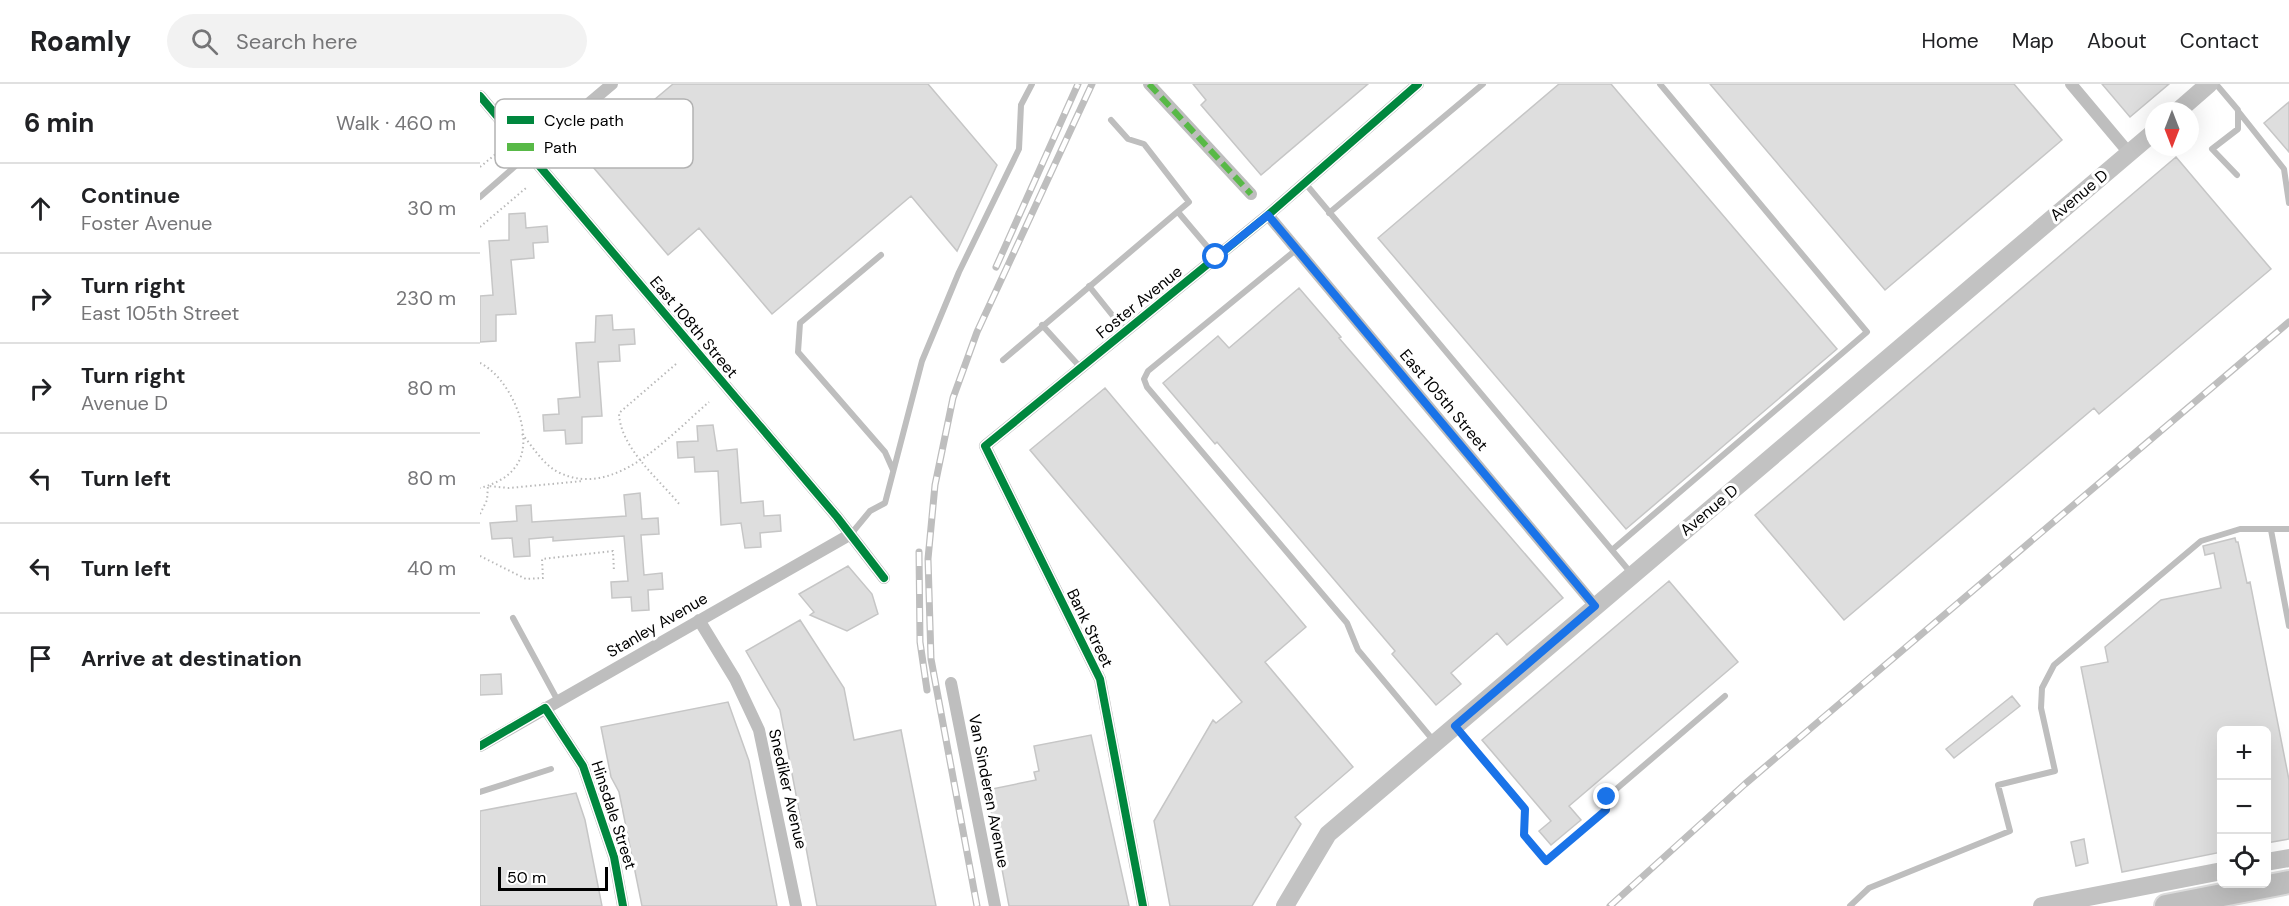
<!DOCTYPE html>
<meta charset="utf-8">
<style>
:root{--surface:#fff;--page:#f2f2f2;--text:#202124;--muted:#757577;--line:#e0e0e0}
body{margin:0;font-family:"DM Sans",sans-serif;background:var(--page);color:var(--text)}
.controls{position:absolute;right:18px;bottom:18px;display:grid;overflow:hidden;border-radius:9px;box-shadow:0 6px 24px #0002}
.controls button{width:54px;height:54px;display:grid;place-items:center;padding:0;border:0;border-bottom:2px solid var(--line);background:var(--surface);color:var(--text);font:30px sans-serif}
.compass{position:absolute;left:1665px;top:18px;width:54px;height:54px;border-radius:50%;background:var(--surface);box-shadow:0 6px 24px #0002;rotate:180deg}
.scale{position:absolute;left:18px;bottom:15px;width:110px;box-sizing:border-box;padding-left:6px;border:3px solid #000;border-top:0;font-size:16px;line-height:21px;white-space:nowrap;color:#000;-webkit-text-stroke:4px #fff;paint-order:stroke}
.stop{position:absolute;width:18px;height:18px;margin:-14px;border:4px solid #1a73e8;border-radius:50%;background:#fff}
.stop.end{background:#1a73e8;border-color:#fff;box-shadow:0 2px 6px #0008}
.list{margin:0;padding:0;list-style:none}
h2{display:flex;justify-content:space-between;align-items:center;height:78px;margin:0;padding:0 24px;font-size:26px}
h2 small{font-size:20px;font-weight:400;color:var(--muted)}
.list li{display:grid;grid-template-columns:39px 1fr auto;gap:18px;align-items:center;box-sizing:border-box;height:90px;padding:0 24px;border-top:2px solid var(--line)}
.list b{display:block;font-size:22px;white-space:nowrap}
.list p{margin:0;font-size:20px;white-space:nowrap;color:var(--muted)}
.list em{font-size:20px;font-style:normal;color:var(--muted)}
.icon{flex:none;width:33px;height:33px;fill:none;stroke:currentColor;stroke-width:2;stroke-linecap:round;stroke-linejoin:round}
.map{position:relative;flex:none;width:1809px;height:822px;overflow:hidden}
header{display:flex;align-items:center;gap:36px;box-sizing:border-box;height:84px;padding:0 30px;background:var(--surface);border-bottom:2px solid var(--line)}
header strong{font-size:28px}
nav{display:flex;gap:33px;margin-inline-start:auto;font-size:21px}
.search{width:420px;height:54px;background:var(--page);display:flex;align-items:center;gap:15px;box-sizing:border-box;padding:0 21px;border-radius:33px;color:var(--muted);font-size:22px}
main{display:flex}
aside{flex:1;background:var(--surface)}
.map>svg:first-child{display:block}
</style>
<header>
<strong>Roamly</strong>
<div class="search"><svg class="icon" aria-label="search" viewBox="0 0 24 24"><circle cx="10" cy="10" r="6"/><path d="M15 15l6 6"/></svg>Search here</div>
<nav><a>Home</a><a>Map</a><a>About</a><a>Contact</a></nav>
</header>
<main>
<aside>
<h2>6 min<small>Walk · 460 m</small></h2>
<ul class="list">
<li><svg class="icon" aria-label="ahead" viewBox="0 0 24 24"><path d="M12 20V5M6 11l6-6 6 6"/></svg><div><b>Continue</b><p>Foster Avenue</p></div><em>30 m</em></li>
<li><svg class="icon" aria-label="right" viewBox="0 0 24 24"><path d="M7 20v-9h11M14 6l5 5-5 5"/></svg><div><b>Turn right</b><p>East 105th Street</p></div><em>230 m</em></li>
<li><svg class="icon" aria-label="right" viewBox="0 0 24 24"><path d="M7 20v-9h11M14 6l5 5-5 5"/></svg><div><b>Turn right</b><p>Avenue D</p></div><em>80 m</em></li>
<li><svg class="icon" aria-label="left" viewBox="0 0 24 24"><path d="M17 20v-9H6M10 6l-5 5 5 5"/></svg><div><b>Turn left</b></div><em>80 m</em></li>
<li><svg class="icon" aria-label="left" viewBox="0 0 24 24"><path d="M17 20v-9H6M10 6l-5 5 5 5"/></svg><div><b>Turn left</b></div><em>40 m</em></li>
<li><svg class="icon" aria-label="arrive" viewBox="0 0 24 24"><path d="M6 21V4h12l-3 4 3 4H6"/></svg><div><b>Arrive at destination</b></div></li>
</ul>
</aside>
<div class="map">
<svg width="1809" height="822" viewBox="0 0 1809 822">
<rect width="100%" height="100%" fill="#fff"/>
<path fill="#dedede" stroke="#c6c6c6" stroke-width="1.5" d="M193,0H448L517,81L477,167L431,112L292,230L219,144L188,171L113,83L145,56L137,47Z
M713,0H888L781,91L721,21L726,16Z
M1079,0H1131L1357,265L1146,445L898,154Z
M1230,0H1534L1582,56L1405,206Z
M1622,0H1689L1650,33Z
M1809,18V68L1784,39Z
M1696,73L1791,185L1619,330L1614,324L1364,536L1275,431Z
M45,129L46,144L67,142L68,158L53,159L54,174L31,176L36,230L16,231V257L0,258V212L13,211L9,157L29,156V130Z
M819,204L861,253L859,254L1083,514L1027,561L1017,549L971,589L981,600L956,621L912,570L915,567L737,358L735,360L683,299L738,252L749,264Z
M132,231L133,246L154,245L155,260L139,261L140,277L118,278L122,332L102,333V359L86,360L85,346L64,347L63,331L79,330L78,315L100,313L96,259L115,258L116,232Z
M625,304L826,543L785,578L873,683L815,733L821,740L772,822H690L674,737L733,636L736,639L762,618L550,366Z
M233,341L237,367L257,365L261,419L283,417L284,432L300,431L301,447L280,449L281,463L265,464L261,439L241,441L238,387L215,388L214,373L198,374L197,358L218,357L217,342Z
M160,409L162,435L178,434L179,450L161,451L164,491L182,489L183,505L168,506L169,526L152,527L151,513L132,514L131,498L148,497L144,452L73,457V453L49,455L50,472L34,473L32,454L12,455L10,439L37,437L36,422L51,421L52,438L146,432L144,411Z
M1755,454L1756,458H1758L1767,499L1770,498L1809,696V755L1786,759V646H1742V768L1642,788L1601,583L1628,578L1625,563L1681,516L1741,504L1734,469L1725,471L1723,462Z
M368,482L392,510L398,530L367,547L330,531L334,528L319,510Z
M1189,497L1258,578L1089,722L1101,736L1071,761L1059,747L1071,737L1002,656Z
M320,536L364,604L374,656L421,646L456,822H337L300,626L266,567Z
M21,590L22,610L0,611V591Z
M1532,612L1540,622L1474,674L1466,665Z
M248,618L269,677L297,822H162L139,708L131,693L121,643Z
M611,651L649,822H529L507,706L556,696L554,688L559,687L554,662Z
M96,709L105,736L122,822H0V727Z
M1604,755L1608,779L1596,782L1591,758Z"/>
<g fill="none" stroke-linecap="round" stroke-linejoin="round">
<defs>
<path id="highway" d="M1686,822L1809,798"/>
</defs>
<use href="#highway" stroke="#dbdbdb" stroke-width="26"/>
<path stroke="#b9b9b9" stroke-width="2" stroke-dasharray="1.5 3" stroke-linecap="butt" d="M0,83L17,69
M0,143L46,104
M0,279C29,293 55,349 38,379C30,393 15,400 0,404
M196,280L139,329C140,364 179,395 200,421
M42,350C53,363 64,382 80,389C136,415 190,351 229,318
M0,430L7,416L8,402L29,404L103,397
M0,472L46,495L63,494L62,475L133,467L134,488"/>
<path stroke="#bebebe" stroke-width="6" d="M1736,0L1758,26V45L1732,65L1757,91
M1758,27L1804,85L1809,119
M825,99L1151,489
M0,113L49,70
M698,128L736,173
M849,129L1003,0
M817,165L668,287L664,295L667,303L867,539L878,566L953,656
M401,171L320,239L318,268L405,368L413,386
M609,202L645,247
M562,241L601,284
M523,276L709,118L664,60L648,55L631,36
M1791,446L1809,542
M371,450L390,427L405,419L442,277L479,188L539,65L541,21L552,0
M1132,466L1387,248L1180,0
M33,534L78,617
M976,644L1045,725L1044,751L1066,777L1126,726L1127,713L1245,612
M0,708L71,685
M1370,822L1389,804L1530,747L1518,701L1575,687L1561,624L1562,604L1574,581L1721,457L1760,445H1809"/>
<path stroke="#bebebe" stroke-width="12" d="M669,0L771,110
M1591,0L1649,69
M0,12L357,433L404,494
M49,70L132,0
M788,131L1115,522
M219,536L255,595L279,646L316,822
M471,599L515,822
M65,624L103,682L134,773L143,822
M0,662L371,450
M663,822L620,595L505,362L788,131L938,0"/>
<path stroke="#c2c2c2" stroke-width="18" d="M1698,27L1729,0
M1786,778L1809,774
M805,822L848,750L1674,48
M1562,822L1742,787"/>
<use href="#highway" stroke="#bebebe" stroke-width="22"/>
<defs>
<path id="rail" d="M516,183L598,0
M439,468L440,558L447,606
M497,822L451,575L448,475L455,401L473,314L497,248L612,0
M1130,822L1265,700L1809,238"/>
</defs>
<use href="#rail" stroke="#bebebe" stroke-width="7"/>
<use href="#rail" stroke="#fff" stroke-width="4.5" stroke-dasharray="14" stroke-linecap="butt"/>
<path stroke="#58b947" stroke-width="6" stroke-dasharray="12 6" stroke-linecap="butt" d="M669,0L771,110"/>
<defs>
<path id="cycleway" d="M0,12L357,433L404,494
M0,662L65,624L103,682L134,773L143,822
M663,822L620,595L505,362L788,131L938,0"/>
</defs>
<use href="#cycleway" stroke="#fff" stroke-width="11"/>
<use href="#cycleway" stroke="#00873e" stroke-width="8"/>
</g>
<g fill="none" stroke-linecap="round" stroke-linejoin="round">
<path stroke="#1a73e8" stroke-width="8" d="M736,173L788,131L1115,522L975,642L1045,725L1044,751L1066,777L1126,726L1127,713"/>
</g>
<g text-anchor="middle" dominant-baseline="central" stroke-width="6" stroke-linejoin="round" paint-order="stroke">
<g font-size="16" fill="#000" stroke="#fff">
<text transform="translate(1599 111) rotate(-40)">Avenue D</text>
<text transform="translate(659 218) rotate(-39)">Foster Avenue</text>
<text transform="translate(214 243) rotate(50)">East 108th Street</text>
<text transform="translate(964 316) rotate(50)">East 105th Street</text>
<text transform="translate(1229 426) rotate(-40)">Avenue D</text>
<text transform="translate(177 541) rotate(-30)">Stanley Avenue</text>
<text transform="translate(610 544) rotate(64)">Bank Street</text>
<text transform="translate(308 705) rotate(77)">Snediker Avenue</text>
<text transform="translate(509 707) rotate(79)">Van Sinderen Avenue</text>
<text transform="translate(134 731) rotate(72)">Hinsdale Street</text>
</g>
</g>
<rect x="15" y="15" width="198" height="69" rx="9" fill="#fff" stroke="#b2b2b2" stroke-width="1.5"/>
<rect x="27" y="32" width="27" height="8" fill="#00873e"/>
<rect x="27" y="59" width="27" height="8" fill="#58b947"/>
<g font-size="16" fill="#000">
<text x="64" y="42">Cycle path</text>
<text x="64" y="69">Path</text>
</g>
</svg>
<div class="controls">
<button>+</button>
<button>−</button>
<button><svg class="icon" aria-label="locate" viewBox="0 0 24 24"><circle cx="12" cy="12" r="6"/><path d="M12 2v4M12 18v4M2 12h4M18 12h4"/></svg></button>
</div>
<svg class="compass" viewBox="-18 -18 36 36"><path d="M0-13l5 13h-10z" fill="#e53935"/><path d="M0 13l5-13h-10z" fill="#757577"/></svg>
<div class="scale">50 m</div>
<div class="stop" style="left:736px;top:173px"></div>
<div class="stop end" style="left:1127px;top:713px"></div>
</div>
</main>
